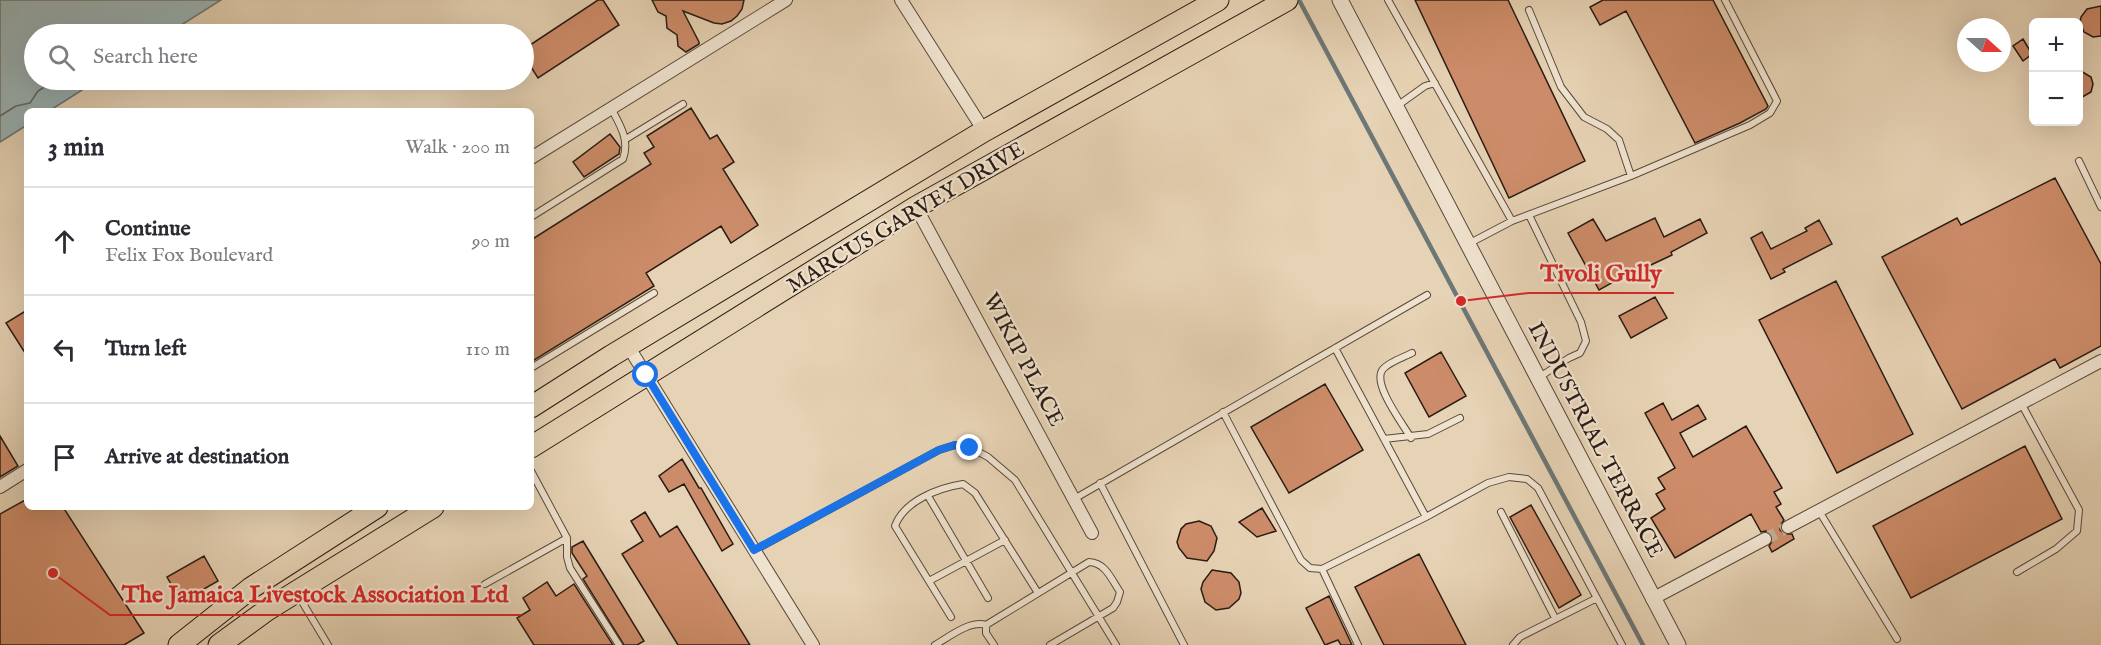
<!DOCTYPE html>
<meta charset="utf-8">
<style>
:root{--surface:#fff;--page:#f2f2f3;--text:#2b2b33;--muted:#7c7c81;--line:#e1e1e2}
body{margin:0;font-family:"IM FELL English",serif;background:var(--page);color:var(--text)}
.controls{position:absolute;right:18px;top:18px;display:grid;overflow:hidden;border-radius:9px;box-shadow:0 6px 24px #0002}
.controls button{width:54px;height:54px;display:grid;place-items:center;padding:0;border:0;border-bottom:2px solid var(--line);background:var(--surface);color:var(--text);font:30px sans-serif}
.compass{position:absolute;left:1957px;top:18px;width:54px;height:54px;border-radius:50%;background:var(--surface);box-shadow:0 6px 24px #0002;rotate:111deg}
.stop{position:absolute;width:18px;height:18px;margin:-14px;border:4px solid #1a73e8;border-radius:50%;background:#fff}
.stop.end{background:#1a73e8;border-color:#fff;box-shadow:0 2px 6px #0008}
.list{margin:0;padding:0;list-style:none}
h2{display:flex;justify-content:space-between;align-items:center;height:78px;margin:0;padding:0 24px;font-size:26px}
h2 small{font-size:20px;font-weight:400;color:var(--muted)}
.list li{display:grid;grid-template-columns:39px 1fr auto;gap:18px;align-items:center;box-sizing:border-box;height:108px;padding:0 24px;border-top:2px solid var(--line)}
.list b{display:block;font-size:22px;white-space:nowrap}
.list p{margin:0;font-size:20px;white-space:nowrap;color:var(--muted)}
.list em{font-size:20px;font-style:normal;color:var(--muted)}
.icon{flex:none;width:33px;height:33px;fill:none;stroke:currentColor;stroke-width:2;stroke-linecap:round;stroke-linejoin:round}
.map{position:relative;flex:none;width:2101px;height:645px;overflow:hidden}
.search{position:absolute;background:var(--surface);box-shadow:0 6px 24px #0002;left:24px;top:24px;width:510px;height:66px;display:flex;align-items:center;gap:15px;box-sizing:border-box;padding:0 21px;border-radius:33px;color:var(--muted);font-size:22px}
.panel{position:absolute;background:var(--surface);box-shadow:0 6px 24px #0002;left:24px;top:108px;width:510px;height:402px;border-radius:9px}
.map>svg:first-child{display:block}
</style>
<div class="map">
<svg width="2101" height="645" viewBox="0 0 2101 645">
<rect width="100%" height="100%" fill="#e6d2b4"/>
<filter id="stains"><feTurbulence type="fractalNoise" baseFrequency=".00333" numOctaves="4"/><feColorMatrix values="0 0 0 0 .2 0 0 0 0 .09 0 0 0 0 .02 0 0 0 .5 -.17"/></filter>
<radialGradient id="worn" r=".72"><stop offset=".6" stop-color="#630" stop-opacity="0"/><stop offset="1" stop-color="#630" stop-opacity=".3"/></radialGradient>
<path fill="#9ab5b7" stroke="#6d7776" stroke-width="1.5" d="M0,0H221L167,34H34V80H98L49,111H27V125L0,142Z"/>
<g fill="none" stroke-linecap="round" stroke-linejoin="round">
<path stroke="#626866" stroke-width="1.5" d="M0,116L16,106L30,103L38,91L56,80"/>
<path stroke="#6d7776" stroke-width="4.5" d="M1299,0L1643,645"/>
</g>
<path fill="#cd8c69" stroke="#291b14" stroke-width="1.5" d="M598,0H603L619,25L538,78L524,56V49Z
M652,0H744L742,9L737,16L731,21L722,24L714,23L683,11L699,42V44L686,52L678,46L677,35L667,28L666,16L658,12Z
M1415,0H1508L1585,161L1509,198Z
M1603,0H1713L1768,106L1766,109L1740,123L1695,143L1626,11L1600,25L1590,7Z
M2101,6V36L2093,37L2084,32L2080,22L2081,17L2087,9Z
M2023,39L2032,54L2023,61L2013,46Z
M2079,70L2091,77L2093,84L2091,92L2079,99Z
M691,108L710,139L717,135L734,162L723,169L758,225L731,243L721,226L646,273L654,286L531,362V240L651,164L644,153L654,147L647,136Z
M610,134L620,147L619,154L584,177L573,162Z
M2055,178L2101,264V346L2060,368L2055,359L1962,409L1882,257L1957,218L1961,225Z
M1655,218L1664,237L1700,219L1707,233L1671,252L1672,255L1634,273L1633,271L1599,290L1568,233L1593,219L1606,241Z
M1819,220L1832,244L1783,269L1785,272L1771,279L1751,238L1762,232L1771,249L1807,231L1805,228Z
M1836,281L1913,434L1837,473L1759,320Z
M1655,297L1667,318L1631,338L1619,316Z
M27,310V356L6,323Z
M1441,352L1466,396L1429,417L1405,373Z
M1325,384L1363,450L1289,493L1251,427Z
M1663,403L1672,420L1698,405L1706,419L1680,433L1693,457L1746,426L1782,488L1774,492L1781,504L1776,507L1784,520L1780,526V530L1784,534H1792L1794,539L1772,552L1769,546L1773,540L1772,535L1766,531L1761,532L1751,514L1675,558L1651,518L1665,509L1656,494L1665,489L1658,478L1675,468L1645,413Z
M0,436L18,466L0,477Z
M2025,446L2062,519L1911,598L1873,526Z
M682,459L699,488H701L733,544L722,551L684,484L669,492L659,476Z
M27,499V507H63L144,633L124,645H0V514Z
M1531,505L1581,595L1559,608L1510,517Z
M1262,508L1276,531L1257,537L1239,522Z
M645,512L660,537L677,526L750,645H678L622,554L643,541L631,521Z
M1199,521L1211,526L1217,538L1214,551L1207,561L1187,558L1179,548L1177,542L1181,529L1186,524Z
M583,541L644,641L637,645H624L583,579L587,576L572,553V547Z
M1419,554L1466,645H1384L1355,587Z
M204,556L218,581L181,602L167,577Z
M1212,570L1231,573L1239,582L1241,593L1239,599L1229,608L1216,610L1205,602L1201,589L1203,582Z
M547,582L556,596L574,584L613,645H534L517,618L530,610L523,598Z
M1329,596L1335,609L1352,645H1341L1338,640L1325,645L1306,608Z"/>
<g fill="none" stroke-linecap="round" stroke-linejoin="round">
<path stroke="#c0ad94" stroke-width="12" stroke-dasharray="12 6" stroke-linecap="butt" d="M1765,539L1788,527"/>
<defs>
<path id="service" d="M1388,0L1512,221
M1529,10L1561,87L1584,117L1607,129L1619,140L1631,176
M1397,106L1425,86L1435,83
M626,139L683,104
M2079,161L2101,207
M1529,215L1581,322L1586,341L1580,353L1569,358L1538,378
M531,217L623,159C630,140 620,125 611,108
M1470,243L1512,221L1631,176L1750,125L1770,113L1777,101L1725,0
M1335,348L1426,517
M531,368L654,293
M1223,412L1301,560L1310,568L1322,569L1426,517L1488,483L1509,477L1527,479L1538,488L1622,645
M1411,438C1403,424 1371,383 1383,369C1389,362 1404,357 1412,353
M1384,439L1428,434L1460,418
M531,471L567,538V557L570,568L619,645
M1100,483L1184,645
M928,496L988,598
M1074,499L1427,295
M1819,511L1897,639
M1501,512L1555,618
M755,550L939,450L955,445L971,448L988,457L1015,480L1116,645
M1322,569L1358,645
M2017,572L2056,549L2077,531L2079,510L2021,403
M929,581L1005,540
M485,584L567,538
M298,595L328,645
M951,617L895,526C904,501 938,488 963,484L975,493L1038,593
M986,625V633L994,645
M935,645C949,637 970,620 986,625L1089,562C1106,563 1111,579 1120,592L1117,602L1113,608L1050,645
M1513,645L1520,637L1597,598"/>
<path id="minor" d="M901,0L984,131
M531,158L786,0
M916,207L1092,533
M628,346L813,645
M0,487L27,470
M1788,527L2101,361
M1652,599L1765,539"/>
<path id="tertiary" d="M1340,0L1678,645"/>
<path id="trunk" d="M531,407L611,356L984,131L1218,0
M531,447L916,207L1287,0
M179,645L251,588L377,507
M219,645L267,610L433,507"/>
</defs>
<use href="#service" stroke="#58493c" stroke-width="8"/>
<use href="#minor" stroke="#58493c" stroke-width="14"/>
<use href="#tertiary" stroke="#58493c" stroke-width="17"/>
<use href="#trunk" stroke="#291b14" stroke-width="23"/>
<use href="#service" stroke="#efe2ce" stroke-width="6"/>
<use href="#minor" stroke="#efe2ce" stroke-width="12"/>
<use href="#tertiary" stroke="#efe2ce" stroke-width="15"/>
<use href="#trunk" stroke="#e6d2b4" stroke-width="21"/>
</g>
<g fill="none" stroke-linecap="round" stroke-linejoin="round">
<path stroke="#1a73e8" stroke-width="8" d="M646,375L754,550L939,450L955,445L970,448"/>
</g>
<g text-anchor="middle" dominant-baseline="central" stroke-width="4.5" stroke-linejoin="round" paint-order="stroke">
<g font-size="22" fill="#291b14" stroke="#efe2ce">
<text transform="translate(906 218) rotate(-31)">MARCUS GARVEY DRIVE</text>
<text transform="translate(1023 360) rotate(62)">WIKIP PLACE</text>
<text transform="translate(1595 440) rotate(62)">INDUSTRIAL TERRACE</text>
</g>
</g>
<path fill="none" stroke="#d62828" stroke-width="2" d="M1461 301L1529 293H1674M53 573L110 615H521"/>
<g fill="#d62828" stroke="#efe2ce" stroke-width="2">
<circle cx="1461" cy="301" r="6"/>
<circle cx="53" cy="573" r="6"/>
</g>
<g font-size="24" text-anchor="middle" font-weight="bold" fill="#d62828" stroke="#efe2ce" stroke-width="4.5" stroke-linejoin="round" paint-order="stroke">
<text x="1601" y="281">Tivoli Gully</text>
<text x="315" y="602">The Jamaica Livestock Association Ltd</text>
</g>
<rect width="100%" height="100%" filter="url(#stains)"/>
<rect width="100%" height="100%" fill="url(#worn)"/>
</svg>
<div class="controls">
<button>+</button>
<button>−</button>
</div>
<svg class="compass" viewBox="-18 -18 36 36"><path d="M0-13l5 13h-10z" fill="#e53935"/><path d="M0 13l5-13h-10z" fill="#7c7c81"/></svg>
<div class="stop" style="left:646px;top:375px"></div>
<div class="stop end" style="left:970px;top:448px"></div>
<div class="search"><svg class="icon" aria-label="search" viewBox="0 0 24 24"><circle cx="10" cy="10" r="6"/><path d="M15 15l6 6"/></svg>Search here</div>
<section class="panel">
<h2>3 min<small>Walk · 200 m</small></h2>
<ul class="list">
<li><svg class="icon" aria-label="ahead" viewBox="0 0 24 24"><path d="M12 20V5M6 11l6-6 6 6"/></svg><div><b>Continue</b><p>Felix Fox Boulevard</p></div><em>90 m</em></li>
<li><svg class="icon" aria-label="left" viewBox="0 0 24 24"><path d="M17 20v-9H6M10 6l-5 5 5 5"/></svg><div><b>Turn left</b></div><em>110 m</em></li>
<li><svg class="icon" aria-label="arrive" viewBox="0 0 24 24"><path d="M6 21V4h12l-3 4 3 4H6"/></svg><div><b>Arrive at destination</b></div></li>
</ul>
</section>
</div>
